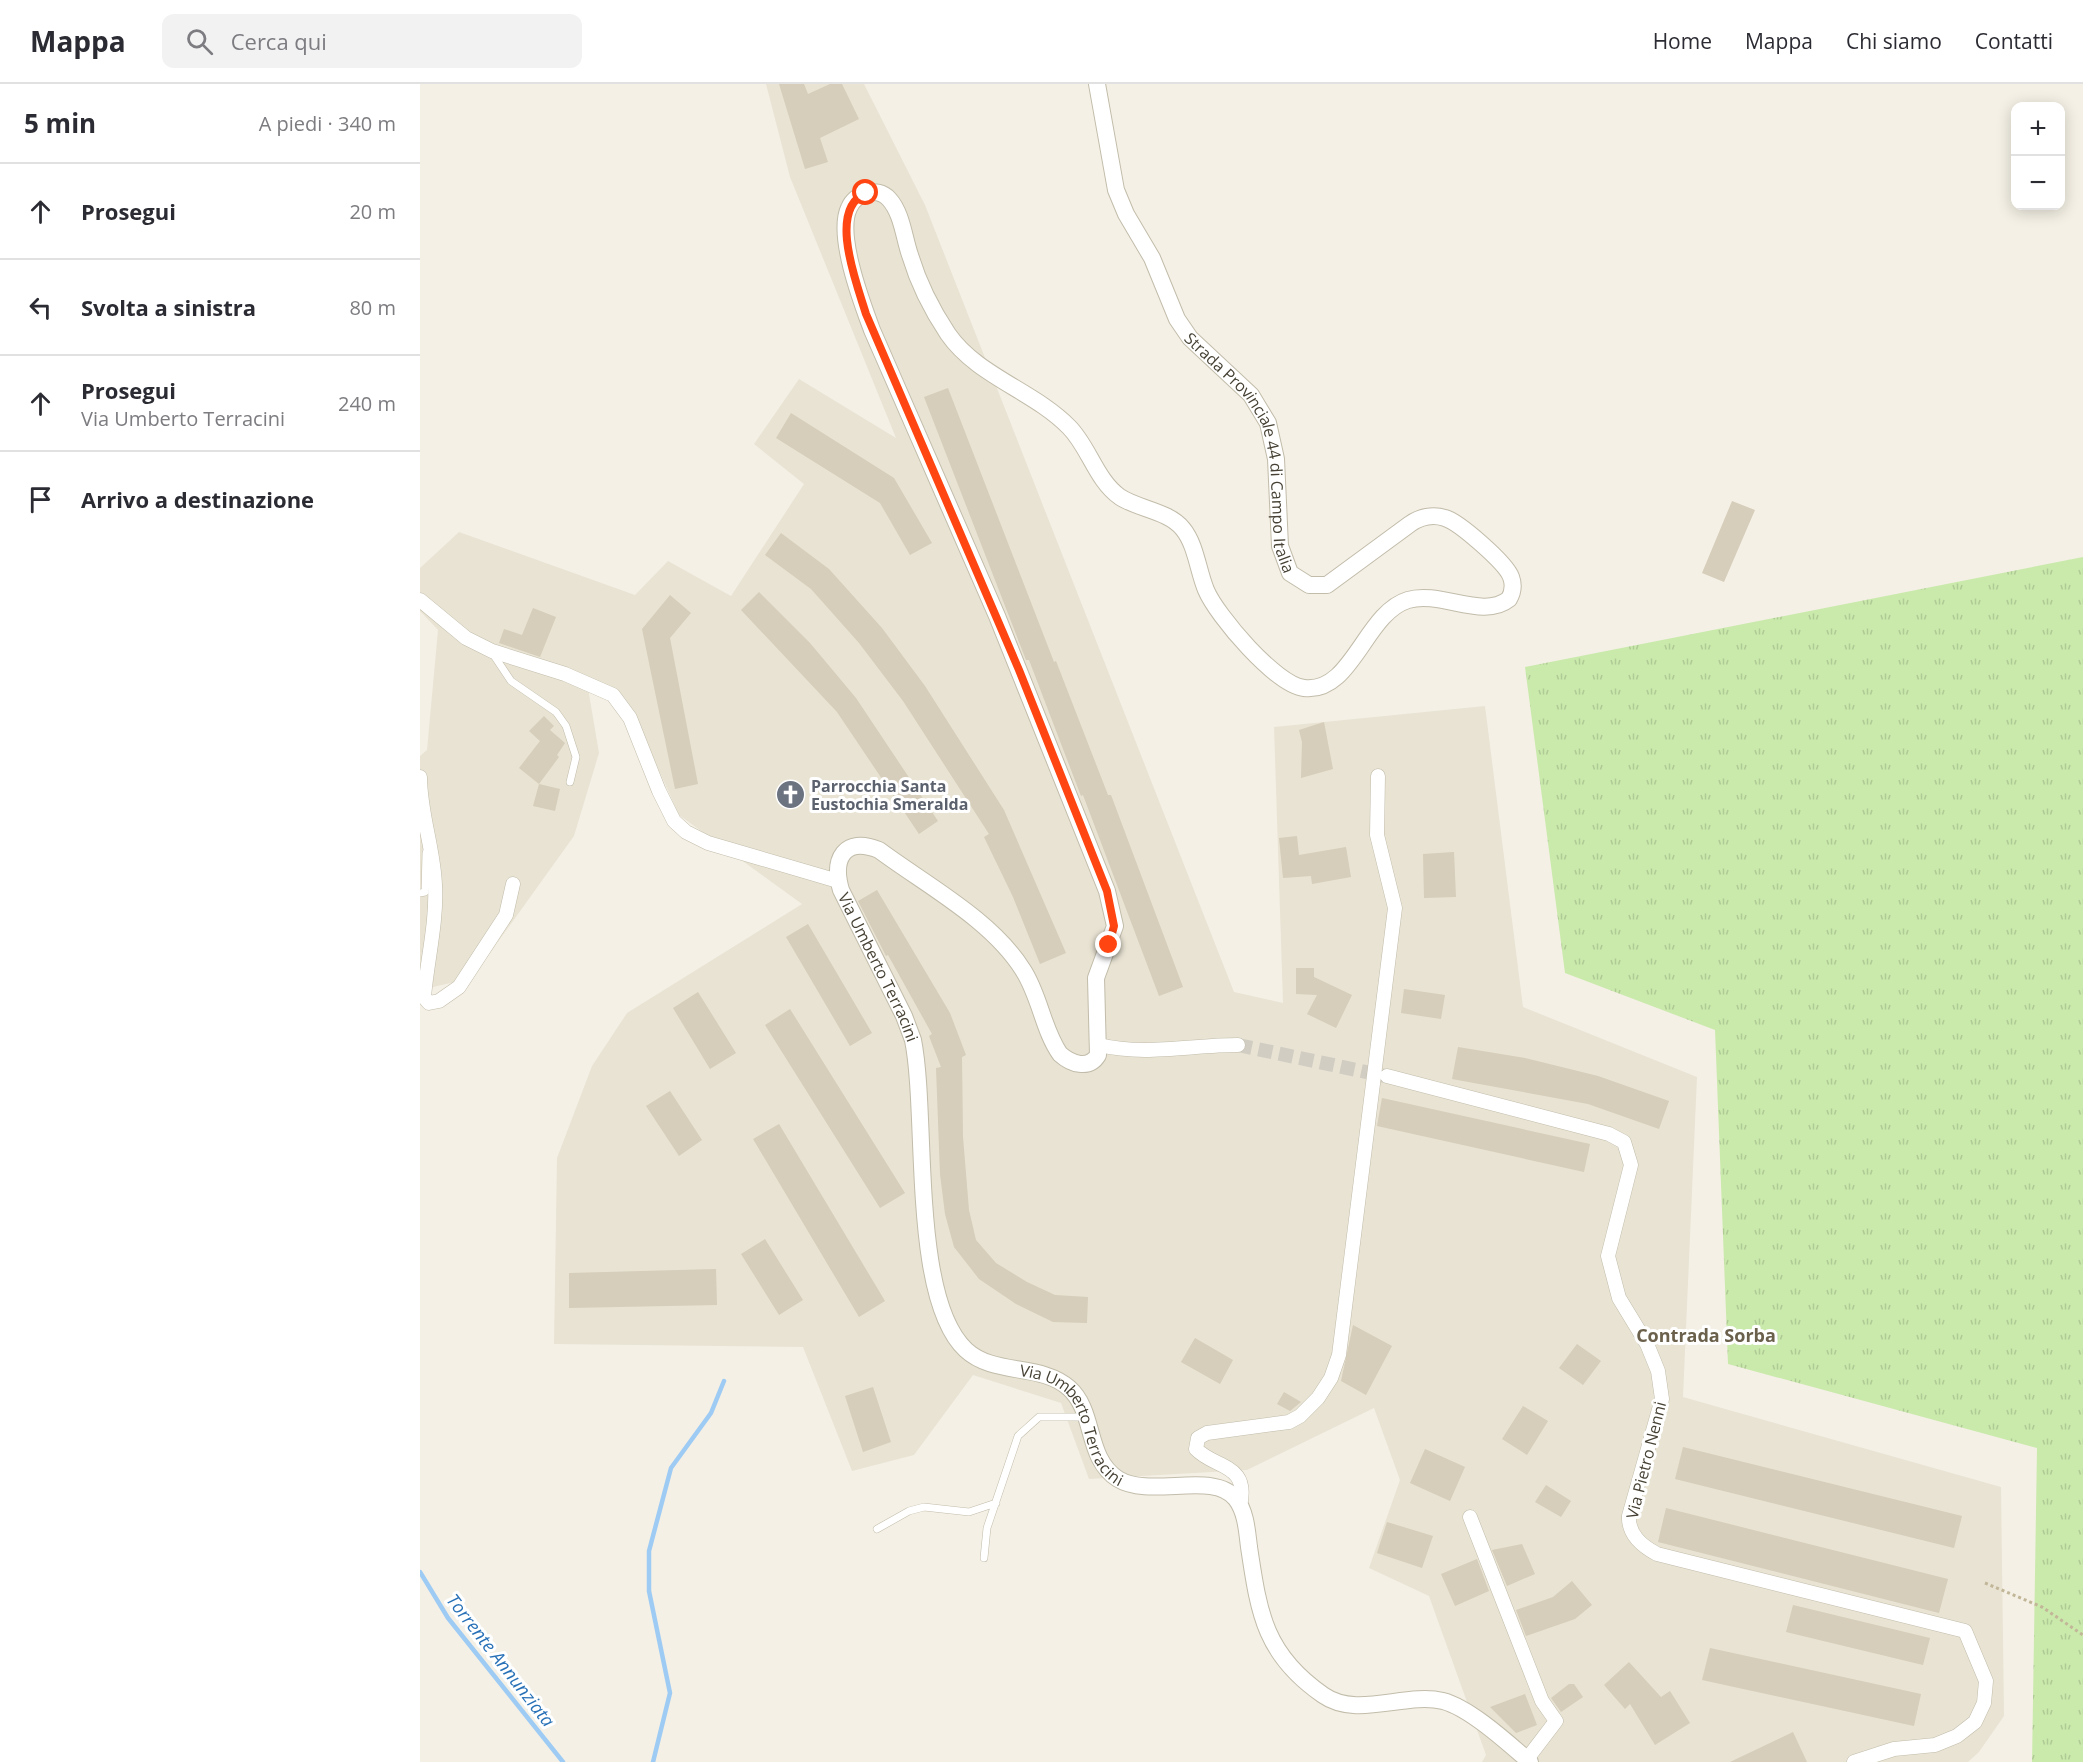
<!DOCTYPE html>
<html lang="it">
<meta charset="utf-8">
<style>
:root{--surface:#fff;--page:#f2f2f3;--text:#2b2b33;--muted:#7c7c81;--line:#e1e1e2}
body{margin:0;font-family:"Open Sans",sans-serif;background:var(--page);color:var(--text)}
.controls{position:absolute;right:18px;top:18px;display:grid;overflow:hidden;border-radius:12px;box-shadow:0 3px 15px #0003}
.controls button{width:54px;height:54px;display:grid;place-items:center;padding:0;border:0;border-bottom:2px solid var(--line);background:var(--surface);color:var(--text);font:30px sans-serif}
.stop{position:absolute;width:18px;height:18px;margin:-14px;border:4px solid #ff4511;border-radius:50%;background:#fff}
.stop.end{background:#ff4511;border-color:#fff;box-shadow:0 2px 6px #0008}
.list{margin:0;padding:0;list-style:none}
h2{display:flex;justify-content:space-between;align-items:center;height:78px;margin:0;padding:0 24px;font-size:26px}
h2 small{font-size:20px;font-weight:400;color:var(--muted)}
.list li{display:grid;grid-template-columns:39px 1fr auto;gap:18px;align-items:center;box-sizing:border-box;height:96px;padding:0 24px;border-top:2px solid var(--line)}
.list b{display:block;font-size:22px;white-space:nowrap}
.list p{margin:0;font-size:20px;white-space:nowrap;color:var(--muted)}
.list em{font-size:20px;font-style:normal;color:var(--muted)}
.icon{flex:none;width:33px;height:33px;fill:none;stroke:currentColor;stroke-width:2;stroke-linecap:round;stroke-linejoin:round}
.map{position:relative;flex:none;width:1663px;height:1678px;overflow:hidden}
header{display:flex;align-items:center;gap:36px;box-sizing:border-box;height:84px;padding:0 30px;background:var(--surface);border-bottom:2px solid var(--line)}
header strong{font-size:28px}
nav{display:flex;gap:33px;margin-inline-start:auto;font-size:21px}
.search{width:420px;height:54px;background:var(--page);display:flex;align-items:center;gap:15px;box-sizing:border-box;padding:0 21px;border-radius:12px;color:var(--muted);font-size:22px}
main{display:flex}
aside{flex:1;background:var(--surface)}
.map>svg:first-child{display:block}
</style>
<header>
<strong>Mappa</strong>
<div class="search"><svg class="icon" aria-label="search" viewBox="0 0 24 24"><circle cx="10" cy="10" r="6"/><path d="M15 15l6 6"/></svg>Cerca qui</div>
<nav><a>Home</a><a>Mappa</a><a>Chi siamo</a><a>Contatti</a></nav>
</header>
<main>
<aside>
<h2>5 min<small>A piedi · 340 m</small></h2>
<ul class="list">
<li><svg class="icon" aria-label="ahead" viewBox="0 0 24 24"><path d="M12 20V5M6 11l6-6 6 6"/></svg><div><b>Prosegui</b></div><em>20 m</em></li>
<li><svg class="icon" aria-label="left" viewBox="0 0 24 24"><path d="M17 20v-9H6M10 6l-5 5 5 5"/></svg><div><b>Svolta a sinistra</b></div><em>80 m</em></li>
<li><svg class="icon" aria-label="ahead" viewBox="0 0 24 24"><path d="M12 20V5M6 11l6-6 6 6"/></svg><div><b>Prosegui</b><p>Via Umberto Terracini</p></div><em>240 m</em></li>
<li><svg class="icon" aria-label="arrive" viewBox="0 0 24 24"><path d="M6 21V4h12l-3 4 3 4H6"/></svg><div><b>Arrivo a destinazione</b></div></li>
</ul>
</aside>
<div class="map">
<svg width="1663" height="1678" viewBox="0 0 1663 1678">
<defs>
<pattern id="grass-tufts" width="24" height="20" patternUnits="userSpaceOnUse" patternTransform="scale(1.5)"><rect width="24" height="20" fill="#caeaac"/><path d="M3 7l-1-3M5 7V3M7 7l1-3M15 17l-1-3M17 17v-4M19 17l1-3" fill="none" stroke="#afca95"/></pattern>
</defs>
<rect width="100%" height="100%" fill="#f4f0e5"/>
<path fill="#e8e3d3" d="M346,0H444L505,121L814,908L863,919L854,643L1065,622L1103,923L1277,993L1263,1313L1581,1403L1584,1632L1559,1668L1548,1678H1062L1066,1671L1009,1512L949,1484L980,1396L954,1324L827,1386L669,1395L641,1319L553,1291L494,1371L432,1387L383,1263L134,1260L137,1074L172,982L207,929L382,820L259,731L211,624L168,604L179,669L154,752L52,894L0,906V672L7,666L18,546L0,527V484L39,448L215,511L248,477L311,512L384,400L334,360L379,295L476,354L370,93Z"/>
<path fill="url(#grass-tufts)" d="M1663,473V1678H1612L1617,1364L1308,1280L1295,946L1145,889L1105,583Z"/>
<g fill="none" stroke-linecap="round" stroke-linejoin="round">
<path stroke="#9ecbf4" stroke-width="4.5" d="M0,1488L28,1534L143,1678
M233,1678L250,1609L229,1507V1467L251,1384L291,1329L304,1297"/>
</g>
<path fill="#d6cdba" d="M359,0H384L388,10L410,0H422L439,35L400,54L408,78L385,85Z
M528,304L634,578L636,577L688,711H691L763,903L739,912L663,711L661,712L609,576H606L504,313Z
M371,329L474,394L512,459L490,471L460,419L356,354Z
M1312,417L1335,426L1304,498L1282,489Z
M361,449L409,485L462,544L505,602L584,726L646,869L620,880L593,813L564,753L569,750L483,617L439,559L391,505L345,471Z
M339,508L390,559L436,614L518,737L499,750L417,628L321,526Z
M250,511L271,529L250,554L278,700L255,705L222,545Z
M113,524L136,533L120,573L79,559L84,545L102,551Z
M124,632L134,642L130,646L145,659L137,671L139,673L119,700L99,684L120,657L109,647Z
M904,638L913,685L881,694L882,658L879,646Z
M119,700L140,705L135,727L113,722Z
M877,752L879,771L926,763L931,793L892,800L891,792L863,794L859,754Z
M1034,768L1036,813L1004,814L1003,770Z
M457,806L530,929L546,971L542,973L543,1053L549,1126L556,1156L576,1179L607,1198L635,1211L668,1213L667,1239L633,1238L596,1220L559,1195L534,1163L525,1130L520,1090L516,984L521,983L509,952L512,950L468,871L466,872L438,817Z
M388,840L452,949L430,962L366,853Z
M876,884H894V893L932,911L916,944L887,930L897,911L876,910Z
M984,905L1025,911L1021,935L981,929Z
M278,908L316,969L290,985L253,924Z
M370,925L485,1109L460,1124L345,941Z
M1038,963L1105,974L1178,992L1249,1017L1239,1045L1168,1020L1032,995Z
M250,1007L282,1056L259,1072L226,1022Z
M962,1014L1170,1060L1164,1088L957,1042Z
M359,1040L465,1217L439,1233L333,1055Z
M345,1155L383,1216L359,1231L321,1170Z
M296,1185L297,1221L149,1224V1189Z
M933,1241L972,1262L946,1311L921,1297Z
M775,1254L813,1276L800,1300L761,1278Z
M1157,1260L1181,1277L1163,1301L1139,1284Z
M453,1303L471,1358L443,1368L425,1312Z
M864,1308L881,1318L870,1327L857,1320Z
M1103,1322L1128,1337L1107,1371L1082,1355Z
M1263,1363L1542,1432L1534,1464L1255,1395Z
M1005,1365L1045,1383L1030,1417L990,1399Z
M1126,1401L1151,1417L1141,1433L1115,1418Z
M1246,1424L1528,1495L1519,1529L1238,1458Z
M967,1438L1013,1452L1002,1484L957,1469Z
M1102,1460L1115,1490L1087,1502L1072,1466Z
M1057,1475L1069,1507L1035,1522L1021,1490Z
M1152,1497L1172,1521L1155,1535L1106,1552L1096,1526L1133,1513Z
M1373,1521L1510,1554L1503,1581L1366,1548Z
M1290,1564L1501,1610L1494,1642L1282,1596Z
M1209,1578L1241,1613L1250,1607L1270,1639L1235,1661L1210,1620L1205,1625L1184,1601Z
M1149,1600H1154L1163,1613L1141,1628L1131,1614Z
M1105,1610L1117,1641L1096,1649L1070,1623Z
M1373,1648L1387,1678H1310Z"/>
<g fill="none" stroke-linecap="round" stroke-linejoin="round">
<path stroke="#d1cdc2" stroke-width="14" stroke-dasharray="14 7" stroke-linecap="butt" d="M818,961L965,992"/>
<defs>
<path id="service" d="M73,570L91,597L136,628L146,642L156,673L150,698
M0,809L5,808L6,769
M457,1445L489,1427L504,1423L549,1428L576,1419
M564,1474L567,1444L598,1352L619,1333H665"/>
<path id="minor" d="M0,516L46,554L72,567L145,590L193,611L210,634L239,707L254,737L266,748L288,759L418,797
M0,693C0,730 14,765 15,802C17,838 7,877 4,913L9,919L19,917L39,903L86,831L93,800
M679,961C725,972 771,961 818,961
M967,992L1189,1050L1204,1058L1211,1081L1188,1172L1199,1214L1227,1260L1238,1287L1242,1315L1209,1432C1208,1451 1222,1462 1237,1470L1545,1547L1566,1597L1564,1619L1555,1638L1537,1652L1515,1661L1474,1665L1434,1678
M820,1422C830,1379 795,1385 776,1365L778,1354L787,1349L869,1338L880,1332L898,1314L911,1294L919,1271L975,824L957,751L958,692
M1050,1433L1122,1617L1136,1637L1107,1675"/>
<g id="tertiary">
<path id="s1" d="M677,0L696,106L706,130L732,174L757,235L770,254L831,311L848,339L856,375L860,462L870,489L889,501H907L990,440C1000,433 1013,430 1025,434C1039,438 1086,479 1091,493C1094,501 1093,508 1089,515C1063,536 1020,506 988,516C945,529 932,610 884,604C856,601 797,532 786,506C778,487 776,461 763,445C749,427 718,425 700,413C676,396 669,363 649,343C614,307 557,292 528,250C512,226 498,198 490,171C484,154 482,129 469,115C457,102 435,109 429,124C416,151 442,219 452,246L577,532L687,807L695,842L676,894L678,971C669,986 651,980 640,970C623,946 620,912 603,886C572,836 506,801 459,766C424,752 412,775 421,806L484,932L493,956C508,1031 490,1214 546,1266C574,1292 621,1279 649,1304C676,1328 665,1374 698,1395C731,1415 794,1386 816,1415C826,1428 827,1447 829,1463C839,1529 844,1570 903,1611C937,1635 985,1608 1023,1617C1050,1624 1089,1660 1110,1678"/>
</g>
</defs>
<use href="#service" stroke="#c2bcaa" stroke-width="8"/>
<use href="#minor" stroke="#c2bcaa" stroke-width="15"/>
<use href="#tertiary" stroke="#c2bcaa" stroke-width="18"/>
<path stroke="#c2b698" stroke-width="3" stroke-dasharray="3 3" stroke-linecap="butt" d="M1565,1499L1622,1523L1663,1551"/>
<use href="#service" stroke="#fff" stroke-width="7"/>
<use href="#minor" stroke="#fff" stroke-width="14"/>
<use href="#tertiary" stroke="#fff" stroke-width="16"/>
</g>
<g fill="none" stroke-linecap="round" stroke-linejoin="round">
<path stroke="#ff4511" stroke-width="8" d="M446,109C407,125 437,200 446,230L599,586L687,807L694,842L689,861"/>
</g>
<defs>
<symbol id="church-disc" viewBox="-11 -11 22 22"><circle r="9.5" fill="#6b7280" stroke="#fff"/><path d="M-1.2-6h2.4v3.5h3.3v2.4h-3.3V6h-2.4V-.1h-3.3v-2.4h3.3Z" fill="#fff"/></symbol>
</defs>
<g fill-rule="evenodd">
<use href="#church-disc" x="354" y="694" width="33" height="33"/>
</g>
<g text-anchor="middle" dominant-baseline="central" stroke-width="6" stroke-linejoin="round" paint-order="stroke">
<g font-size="16" fill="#464134" stroke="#fff">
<text stroke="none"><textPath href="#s1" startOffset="406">Strada Provinciale 44 di Campo Italia</textPath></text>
<text stroke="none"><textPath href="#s1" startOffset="3186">Via Umberto Terracini</textPath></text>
<text stroke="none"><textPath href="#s1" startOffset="3726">Via Umberto Terracini</textPath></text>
<text transform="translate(1226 1376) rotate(-76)">Via Pietro Nenni</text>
</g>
<g font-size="16" font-weight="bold" fill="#5b616d" stroke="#fff" text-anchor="start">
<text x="391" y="702">Parrocchia Santa<tspan x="391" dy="18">Eustochia Smeralda</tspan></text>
</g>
<g font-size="18" font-weight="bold" fill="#6a604b" stroke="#fff">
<text x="1286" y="1251">Contrada Sorba</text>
</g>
<g font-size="18" font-style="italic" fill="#2871b7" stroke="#fff">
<text transform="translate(81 1576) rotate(52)">Torrente Annunziata</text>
</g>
</g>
</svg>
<div class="controls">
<button>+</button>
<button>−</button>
</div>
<div class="stop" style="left:446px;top:109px"></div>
<div class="stop end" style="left:689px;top:861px"></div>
</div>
</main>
